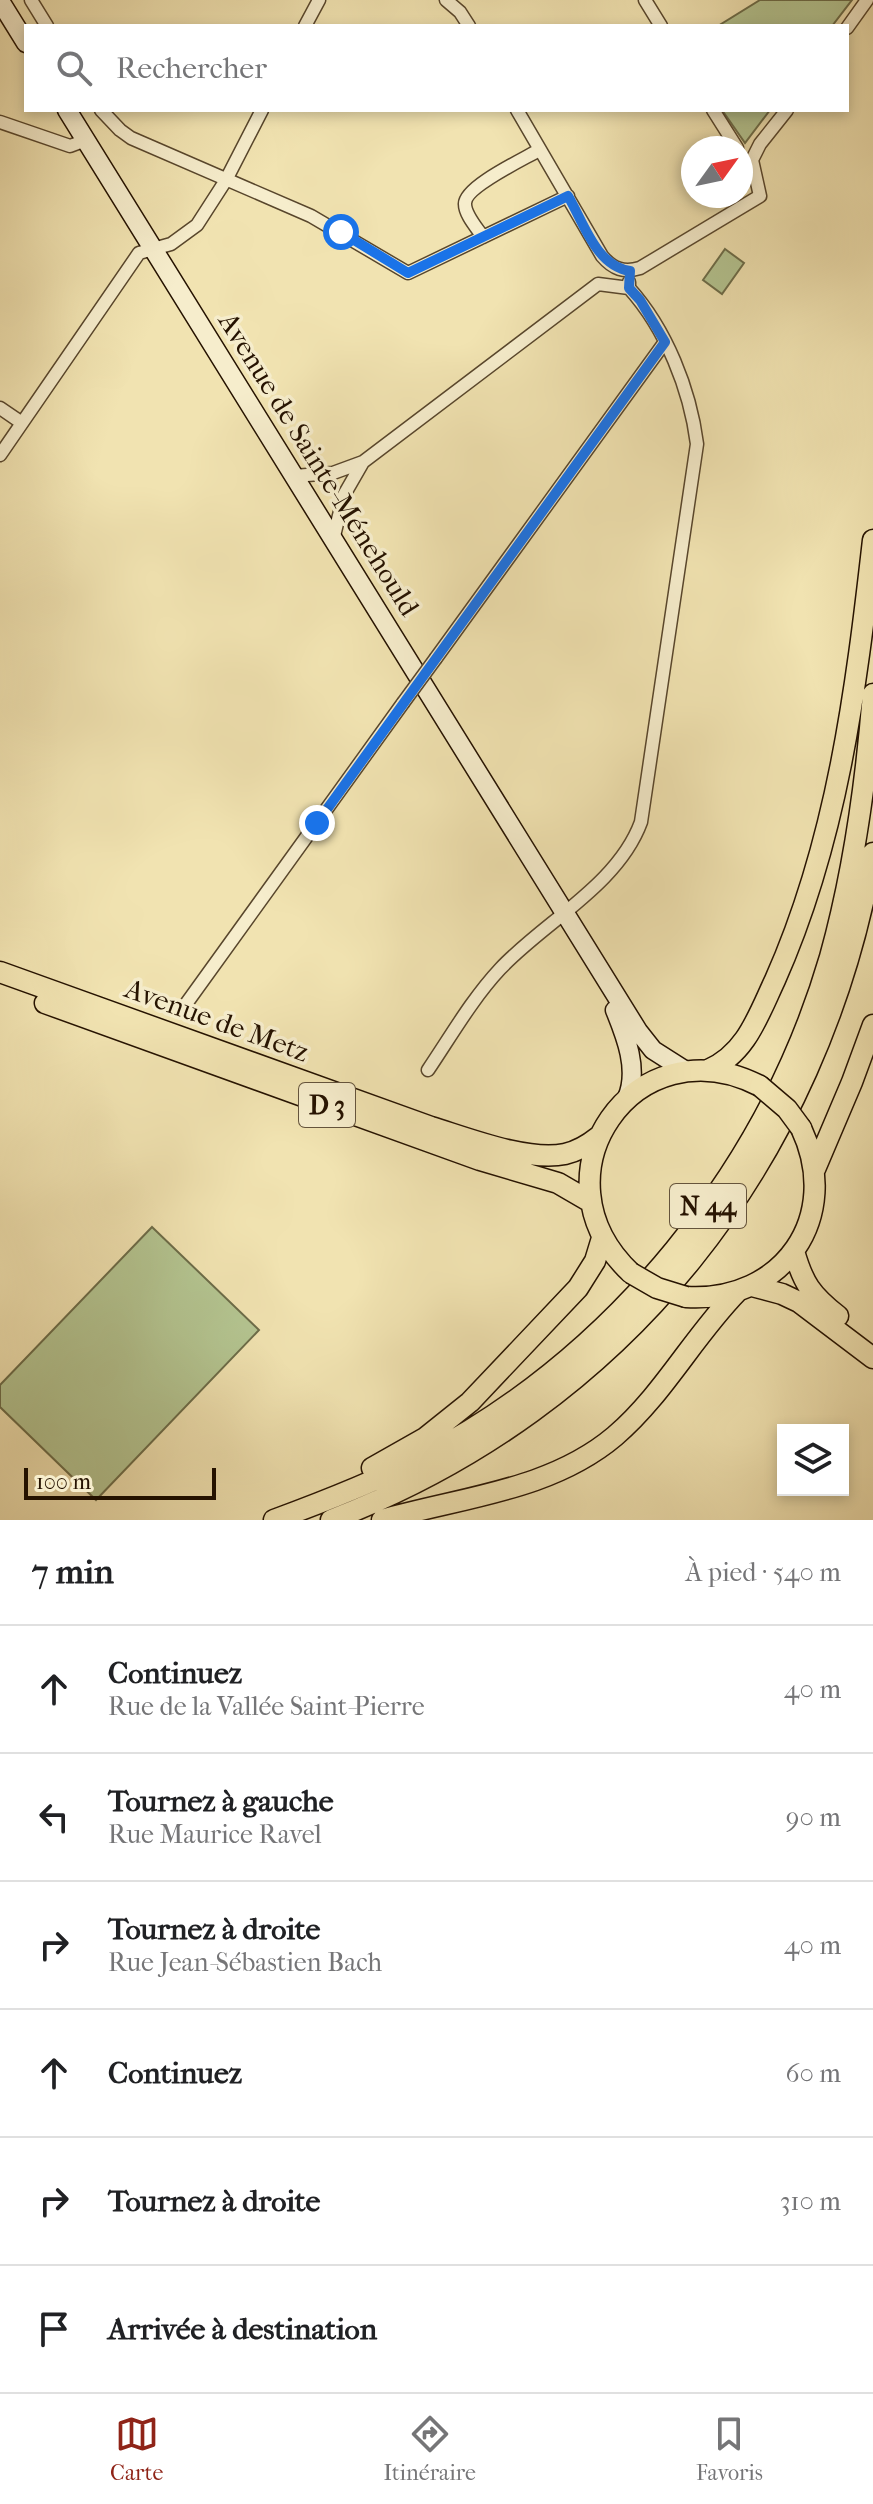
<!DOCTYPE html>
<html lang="fr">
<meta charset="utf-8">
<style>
:root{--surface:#fff;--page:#f2f2f2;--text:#202124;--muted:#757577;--line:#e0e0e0;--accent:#8f2418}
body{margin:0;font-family:"IM FELL French Canon",serif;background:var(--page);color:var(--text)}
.controls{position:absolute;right:24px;bottom:24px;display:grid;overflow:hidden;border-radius:0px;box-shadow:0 4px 12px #0003}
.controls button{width:72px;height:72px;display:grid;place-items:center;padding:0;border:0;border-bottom:2px solid var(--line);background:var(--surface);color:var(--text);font:40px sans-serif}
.compass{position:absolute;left:681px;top:136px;width:72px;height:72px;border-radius:50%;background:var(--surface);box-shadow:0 4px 12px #0003;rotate:57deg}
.scale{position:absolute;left:24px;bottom:20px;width:192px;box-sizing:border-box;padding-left:8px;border:4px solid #251200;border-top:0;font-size:22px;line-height:28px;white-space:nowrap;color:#251200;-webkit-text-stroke:6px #f6edcc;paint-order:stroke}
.stop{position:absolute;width:24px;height:24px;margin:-18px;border:6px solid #1a73e8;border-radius:50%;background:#fff}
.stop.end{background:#1a73e8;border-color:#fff;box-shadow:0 2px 8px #0008}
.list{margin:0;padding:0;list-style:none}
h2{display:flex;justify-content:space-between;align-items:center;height:104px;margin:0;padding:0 32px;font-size:34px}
h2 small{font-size:26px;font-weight:400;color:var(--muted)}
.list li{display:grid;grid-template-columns:52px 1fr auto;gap:24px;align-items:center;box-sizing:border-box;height:128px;padding:0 32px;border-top:2px solid var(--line)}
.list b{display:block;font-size:30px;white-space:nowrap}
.list p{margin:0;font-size:26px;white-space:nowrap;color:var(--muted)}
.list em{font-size:26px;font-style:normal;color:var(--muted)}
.icon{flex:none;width:44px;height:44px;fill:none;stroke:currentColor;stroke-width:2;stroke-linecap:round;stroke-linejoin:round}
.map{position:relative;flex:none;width:873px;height:1520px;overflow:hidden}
.search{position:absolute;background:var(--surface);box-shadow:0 4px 12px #0003;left:24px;right:24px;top:24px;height:88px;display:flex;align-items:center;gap:20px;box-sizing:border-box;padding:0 28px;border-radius:0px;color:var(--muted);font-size:30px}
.sheet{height:872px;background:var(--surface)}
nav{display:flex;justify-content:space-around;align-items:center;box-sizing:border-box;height:112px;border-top:2px solid var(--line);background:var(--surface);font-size:22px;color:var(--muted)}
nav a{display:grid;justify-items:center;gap:4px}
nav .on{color:var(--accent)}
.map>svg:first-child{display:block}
</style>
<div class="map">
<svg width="873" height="1520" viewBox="0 0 873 1520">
<rect width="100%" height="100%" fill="#f1e3b1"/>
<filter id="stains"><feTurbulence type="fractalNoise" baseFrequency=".0025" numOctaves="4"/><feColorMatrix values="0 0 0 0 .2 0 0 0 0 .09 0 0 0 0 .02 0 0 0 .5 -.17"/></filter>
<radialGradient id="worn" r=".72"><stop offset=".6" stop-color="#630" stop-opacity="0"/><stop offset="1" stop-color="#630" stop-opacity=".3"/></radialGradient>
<path fill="#b4c591" stroke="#6c6c48" stroke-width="2" d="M760,0H852L832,26H718Z
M722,110H770L745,143Z
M725,249L744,263L722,294L703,280Z
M152,1227L259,1330L96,1500L0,1407V1385Z"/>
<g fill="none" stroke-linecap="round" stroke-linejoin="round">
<defs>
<path id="street" d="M31,0L47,26
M446,0L460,12L469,26
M645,0L661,26
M305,26L319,0
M847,28L867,0
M101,110L120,130L131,138L311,216L408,273L568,196
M517,110L602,256C613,269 624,273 640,268L760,196L752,160L760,144L787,110
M713,110L737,148
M0,122L70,146L86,140
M483,237C477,228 465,215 465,204C464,187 524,159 539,150
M0,408L22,423
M0,455L139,253L171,244L197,225L226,180L262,110
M294,476L333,473L363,462L598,284L629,288V282
M333,540L344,495L363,462
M436,658L665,342
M186,1004L403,703
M428,1070C451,1036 472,999 500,969C544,922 618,885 641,822L697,444C690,389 666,329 629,288"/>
<path id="secondary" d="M0,1L26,43
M67,110L638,1031L653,1050L686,1071
M615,1010C626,1037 639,1070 627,1098"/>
<path id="primary" d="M0,972L431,1127C467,1138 528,1162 565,1154C578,1151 588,1145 598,1137
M45,1003L480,1160L558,1183L589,1201
M708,1070C746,1054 758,1016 775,980C837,841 856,691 873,540
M815,1169L852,1082L873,1025
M794,1251C803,1283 811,1295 838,1316
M631,1273C528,1176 635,1021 760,1086
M752,1286L782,1294L799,1302L873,1358
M686,1297C783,1303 843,1217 801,1128
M372,1468L425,1438L470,1402L578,1288L595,1261L602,1238
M274,1520C323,1502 372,1483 419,1459C616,1357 768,1169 830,957C854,871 866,783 873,694
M331,1520C625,1408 819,1160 873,853
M382,1520C461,1497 550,1491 615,1436C663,1395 693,1337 737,1292"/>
</defs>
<use href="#street" stroke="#58462c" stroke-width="15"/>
<use href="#secondary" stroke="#251200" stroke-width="21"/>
<use href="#primary" stroke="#251200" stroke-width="23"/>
<use href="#street" stroke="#f6edcc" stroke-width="12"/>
<use href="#secondary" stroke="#f6edcc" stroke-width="18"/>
<use href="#primary" stroke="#f1e3b1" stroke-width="20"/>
<defs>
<path id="street-bridge" d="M403,703L436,658"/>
<path id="primary-bridge" d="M760,1086L787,1109L801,1128
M631,1273L657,1288L686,1297"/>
</defs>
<use href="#street-bridge" stroke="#58462c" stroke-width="15" stroke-linecap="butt"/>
<use href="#primary-bridge" stroke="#251200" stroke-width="23" stroke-linecap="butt"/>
<use href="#street-bridge" stroke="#f6edcc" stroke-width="12"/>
<use href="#primary-bridge" stroke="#f1e3b1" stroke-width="20"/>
</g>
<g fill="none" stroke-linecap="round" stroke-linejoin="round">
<path stroke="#1a73e8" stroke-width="10" d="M317,823L665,342L640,300L629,288L630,271C596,266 584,223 568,196L408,273L341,232"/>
</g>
<g text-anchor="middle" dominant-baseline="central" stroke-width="7" stroke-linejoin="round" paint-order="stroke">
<g fill="#f6edcc" stroke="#64543d" stroke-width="2">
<rect x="299" y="1083" width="56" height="44" rx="6"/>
<rect x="670" y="1184" width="76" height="44" rx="6"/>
</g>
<g font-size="26" font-weight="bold" fill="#251200">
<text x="327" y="1105">D 3</text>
<text x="708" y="1206">N 44</text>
</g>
<g font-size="28" fill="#251200" stroke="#f6edcc">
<text transform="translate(319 464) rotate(58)">Avenue de Sainte-Ménehould</text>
<text transform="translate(217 1020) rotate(20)">Avenue de Metz</text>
</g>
</g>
<rect width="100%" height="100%" filter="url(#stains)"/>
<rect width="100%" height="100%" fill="url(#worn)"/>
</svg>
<div class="controls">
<button><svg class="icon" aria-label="layers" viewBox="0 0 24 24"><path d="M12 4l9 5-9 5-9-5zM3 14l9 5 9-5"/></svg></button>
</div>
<svg class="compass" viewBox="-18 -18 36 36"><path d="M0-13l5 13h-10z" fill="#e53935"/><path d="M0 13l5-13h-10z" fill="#757577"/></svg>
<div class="scale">100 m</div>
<div class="stop" style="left:341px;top:232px"></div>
<div class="stop end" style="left:317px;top:823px"></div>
<div class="search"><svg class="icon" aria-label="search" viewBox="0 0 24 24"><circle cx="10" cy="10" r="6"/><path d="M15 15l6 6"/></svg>Rechercher</div>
</div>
<section class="sheet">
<h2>7 min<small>À pied · 540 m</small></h2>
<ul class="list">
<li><svg class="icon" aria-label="ahead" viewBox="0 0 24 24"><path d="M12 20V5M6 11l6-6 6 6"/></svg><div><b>Continuez</b><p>Rue de la Vallée Saint-Pierre</p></div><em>40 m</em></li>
<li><svg class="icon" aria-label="left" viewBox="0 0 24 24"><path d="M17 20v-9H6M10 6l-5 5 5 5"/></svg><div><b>Tournez à gauche</b><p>Rue Maurice Ravel</p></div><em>90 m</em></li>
<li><svg class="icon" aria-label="right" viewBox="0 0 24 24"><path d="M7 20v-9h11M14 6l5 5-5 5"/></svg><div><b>Tournez à droite</b><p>Rue Jean-Sébastien Bach</p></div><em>40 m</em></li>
<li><svg class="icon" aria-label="ahead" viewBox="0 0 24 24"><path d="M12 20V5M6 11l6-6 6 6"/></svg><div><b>Continuez</b></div><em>60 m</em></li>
<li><svg class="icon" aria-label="right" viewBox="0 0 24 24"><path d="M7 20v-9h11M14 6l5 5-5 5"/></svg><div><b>Tournez à droite</b></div><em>310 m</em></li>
<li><svg class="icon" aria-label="arrive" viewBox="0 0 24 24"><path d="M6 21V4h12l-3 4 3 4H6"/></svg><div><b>Arrivée à destination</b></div></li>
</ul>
</section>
<nav>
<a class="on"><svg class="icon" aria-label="map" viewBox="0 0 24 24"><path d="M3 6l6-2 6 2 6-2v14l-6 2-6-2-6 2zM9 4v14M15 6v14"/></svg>Carte</a>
<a><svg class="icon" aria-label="directions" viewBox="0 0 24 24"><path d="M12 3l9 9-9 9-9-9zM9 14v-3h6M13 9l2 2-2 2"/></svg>Itinéraire</a>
<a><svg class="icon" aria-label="saved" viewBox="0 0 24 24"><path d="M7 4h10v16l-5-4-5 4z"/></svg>Favoris</a>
</nav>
